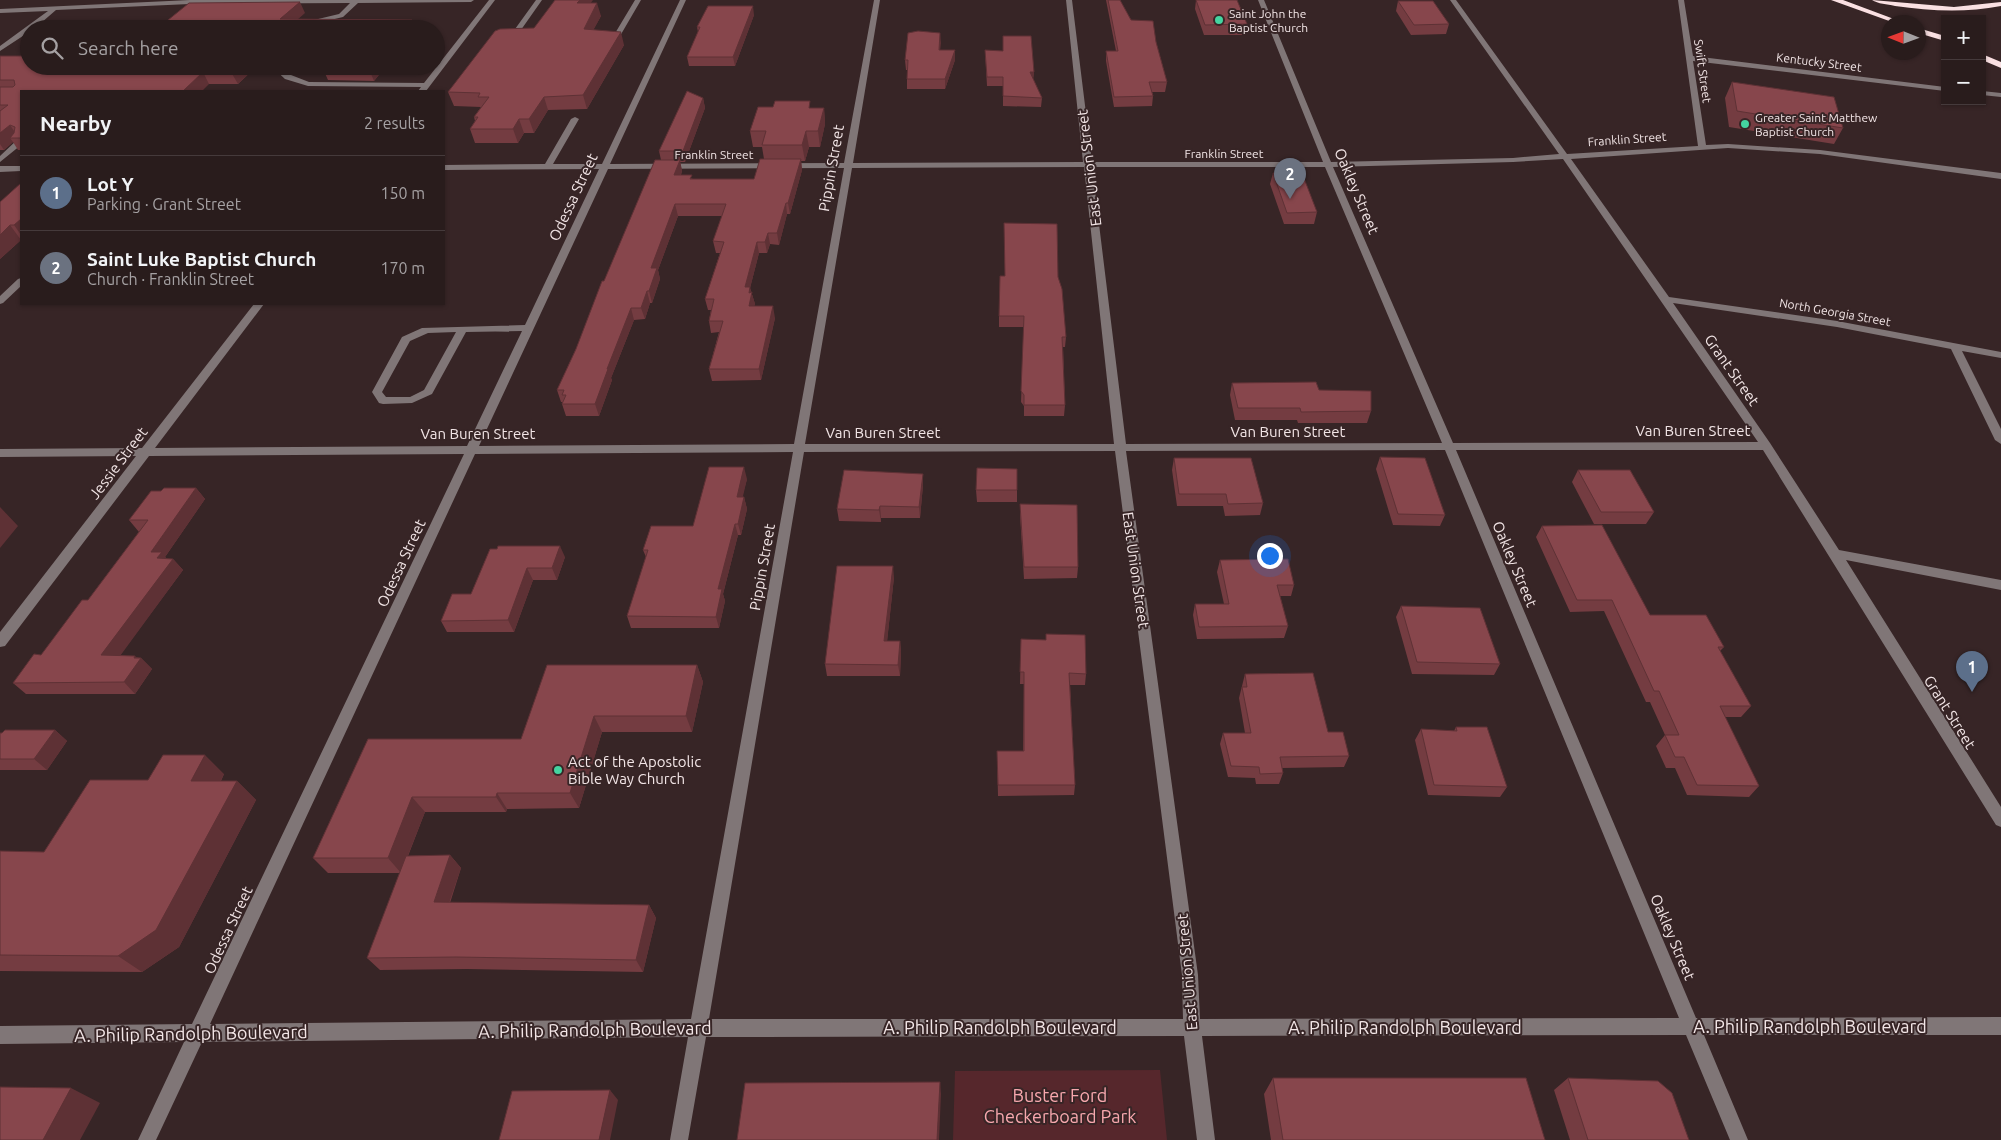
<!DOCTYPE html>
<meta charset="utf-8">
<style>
:root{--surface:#291c1c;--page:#312525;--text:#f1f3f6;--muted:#a5a1a3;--line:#453a3b;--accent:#44d4a0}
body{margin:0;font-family:Ubuntu,sans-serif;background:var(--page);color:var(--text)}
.controls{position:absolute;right:15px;top:15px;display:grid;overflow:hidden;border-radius:0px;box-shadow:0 1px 4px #0004}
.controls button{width:45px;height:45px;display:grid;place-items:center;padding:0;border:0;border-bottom:1px solid var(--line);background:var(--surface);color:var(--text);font:25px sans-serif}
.compass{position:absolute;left:1881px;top:15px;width:45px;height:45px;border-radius:50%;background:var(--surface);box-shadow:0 1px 4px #0004;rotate:271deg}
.you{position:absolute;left:1269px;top:555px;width:18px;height:18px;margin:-12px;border:4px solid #fff;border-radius:50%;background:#1a73e8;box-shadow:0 0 0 8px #1a73e833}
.badge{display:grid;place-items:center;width:32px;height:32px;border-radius:50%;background:var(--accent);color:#fff;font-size:16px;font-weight:700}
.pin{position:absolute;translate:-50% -41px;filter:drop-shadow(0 1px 2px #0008)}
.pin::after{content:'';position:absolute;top:26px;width:18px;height:15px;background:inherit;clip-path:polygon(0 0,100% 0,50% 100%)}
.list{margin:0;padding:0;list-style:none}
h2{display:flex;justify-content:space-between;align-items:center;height:65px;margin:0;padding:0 20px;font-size:21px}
h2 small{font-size:16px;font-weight:400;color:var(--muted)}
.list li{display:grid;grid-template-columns:32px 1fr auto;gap:15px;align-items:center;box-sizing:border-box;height:75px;padding:0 20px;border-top:1px solid var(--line)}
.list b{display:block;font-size:19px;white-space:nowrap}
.list p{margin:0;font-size:16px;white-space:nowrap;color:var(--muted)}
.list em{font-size:16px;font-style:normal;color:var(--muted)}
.icon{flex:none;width:28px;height:28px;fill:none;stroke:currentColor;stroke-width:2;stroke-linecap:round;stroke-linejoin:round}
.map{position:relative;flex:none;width:2001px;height:1140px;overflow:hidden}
.search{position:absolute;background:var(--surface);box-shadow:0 1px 4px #0004;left:20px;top:20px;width:425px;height:55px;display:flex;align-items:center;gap:12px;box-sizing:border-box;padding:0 18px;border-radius:28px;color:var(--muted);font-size:19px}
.panel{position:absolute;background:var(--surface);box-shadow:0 1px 4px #0004;left:20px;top:90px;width:425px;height:215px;border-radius:0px}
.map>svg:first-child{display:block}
</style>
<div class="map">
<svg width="2001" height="1140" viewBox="0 0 2001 1140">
<rect width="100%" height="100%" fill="#372526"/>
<path fill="#56272c" d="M1160,1070L1167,1140H953L955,1071Z"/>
<path fill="#a8646a" d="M153,21L156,23L151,29H73L84,26Z"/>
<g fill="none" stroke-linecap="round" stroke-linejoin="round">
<path fill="#807677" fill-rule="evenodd" d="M190,0H474L471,2L358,3L343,17L318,23L312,29H305L314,20L339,14L350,3L190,4L56,10L34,29H29V32L0,51V46L48,11L0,13V9Z
M489,0H495L426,91H418L421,87L308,86L285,79L271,66H279L291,75L309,82L424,83Z
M536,0H542L516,37H512L510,36Z
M635,0H641L620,36H616L614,35Z
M680,0H686L610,164L844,163L874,0H880L853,163L1083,162L1066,0H1072L1092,162H1323L1258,0H1264L1331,162L1513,158L1559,154L1450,0H1456L1567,154L1698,146L1678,0H1684L1693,56L1945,87V91L1693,61L1706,145L1728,144L1820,150L2001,173V179L1820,154L1728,148L1571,159L1669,297L1837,321L2001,352V358L1962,351L2001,429V444L1995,440L1951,349L1837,327L1673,303L1770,443L1839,550L2001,580V590L1846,560L2001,807V827L1996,825L1763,450H1456L1696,1018L2001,1017V1035H1704L1748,1140H1730L1686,1035L1202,1036L1215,1140H1197L1184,1036L706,1037L688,1140H670L688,1037L202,1042L156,1140H138L184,1042L0,1044V1026L192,1024L464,454L149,456L5,646L0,647V632L136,456L0,457V449L142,448L254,304H264L155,448L467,446L522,331L466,332L432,394L412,403L383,404L379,403L372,392L402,337L422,328L525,325L599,169L444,170V165L545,164L571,119L575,117L579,119L553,164H602ZM1563,159L1758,442L1453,443L1333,167L1513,162ZM1084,167L1114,444H805L852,168ZM1092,167H1325L1442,443L1126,444ZM844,168L794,444L479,446L608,169ZM456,332L424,390L410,397H386L382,392L410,341L428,333ZM1445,450L1679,1018L1200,1019L1198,975L1126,451ZM1115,451L1182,975L1183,1019H709L804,452ZM793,452L691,1019L210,1024L475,454Z
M1982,91L2001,93V97L1982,95Z
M18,139H21V145L0,162V156Z
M0,166H21V171L0,172Z
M21,278V286L3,303L0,304V296L18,279Z"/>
<path fill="#fae0e2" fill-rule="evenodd" d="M1831,0H1843L1902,22H1892Z
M1872,0L1954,7L2001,2V6C1965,13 1930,11 1895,6C1887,4 1878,4 1872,0Z
M1918,28L1945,36V41L1918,33Z
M1982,54L2001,62V68L1982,60Z"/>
</g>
<path fill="#743c41" d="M1106,0H1120L1131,20L1156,42L1167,82L1165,92H1152L1153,96L1152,106L1114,107L1106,61V51H1116Z
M1196,0L1247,24L1245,35H1204L1195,9Z
M1398,1L1449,24L1446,34L1411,35L1396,11Z
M590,3L601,16L593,30L624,45L587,109L548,110L534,133H524L518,143H475L470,129L475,121L474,117L481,107L454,106L448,92L534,28Z
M754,15L735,66H689L687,57L698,32L697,27Z
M940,33V50H955V60L945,89H907V70H906L905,60Z
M985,50L1034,72L1033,79L1042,98L1041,107L1003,106V86H987Z
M0,56L29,66H257L238,84H209L21,91V150H18L13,142L4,150H0Z
M386,66L374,81L328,80L323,69Z
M1732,82L1843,128L1834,144L1729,127L1725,98Z
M703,98L705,108L685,162H680L682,171L681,175L693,179H754L764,159L762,147H753L750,131L811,108H824L825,124L820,147H809L805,161H801L802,170L790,214H787L779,245L770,244L767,253H759L750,288L755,304L754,306L775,318L761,380L712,381L709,369L719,332L711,333L709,321L711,310H708L705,299L720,253H716L713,241L722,216H678L658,270L660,279L652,303H650L645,319L634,320L611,378L612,380L599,416H566L562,404L563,402H561L557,390L576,349L604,281L661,160L659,151Z
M1273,173L1317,212L1314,224H1284L1270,184Z
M21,183V240L0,259Z
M1058,277L1066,337L1065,347H1063L1065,405L1064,416H1024V406L1021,402L1024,327H999V316Z
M1232,383L1371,411L1367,423H1298L1297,420H1235L1230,395Z
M1380,457L1445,515L1440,526L1393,525L1376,469Z
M1174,458L1263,503L1260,515L1225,516L1223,506H1177L1172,470Z
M1017,469V502H977L976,490Z
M1578,470L1654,512L1646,524H1594L1572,482Z
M747,479L742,497H744L747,509L741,535H738L723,594L725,601L719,628H631L627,616L646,557L643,550L693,526Z
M923,485L920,518H881V522L839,521L837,509Z
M196,488L205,499L165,557L167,559H173L183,570L120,655L141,658L152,669L135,694H26L13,683L41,655L88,600L139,532L129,520L161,491Z
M1020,504L1078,567L1077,578L1024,579L1020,515Z
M1542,526L1650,615L1724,647L1720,651L1751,706L1741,717H1725L1759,786L1749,797L1687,795L1675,768H1666L1656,746L1665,735L1650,702H1646L1604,611L1570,612L1536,537Z
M490,549L565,557L557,580H533L514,632H447L441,621L471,594Z
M1220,560L1294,585L1291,596H1280L1288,626L1284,638L1197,639L1193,615L1195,604H1224L1217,572Z
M894,577L887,641H900L901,652L900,676H827L825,664Z
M1401,606L1500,664L1494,675L1412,674L1396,617Z
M1021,639L1086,674L1085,685H1070L1075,785L1074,795L998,796L997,751H1023L1024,684H1020Z
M697,665L703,682L692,732H602L579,808L507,809L506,812H425L408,856L450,855L461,868L450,903L649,905L656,918L643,972L467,969L380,970L367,958L400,873H328L313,858L368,739H521Z
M1245,674L1328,732L1349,756L1344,767L1282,768L1283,773L1279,784H1256L1255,778L1228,777L1220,744L1223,733H1245L1239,698Z
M1456,727L1507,787L1500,797L1428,795L1415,740L1421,729L1454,731Z
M55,730L67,741L47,770H0V733Z
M224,774L221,781H237L256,800L179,947L142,972L0,971V851L44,852L148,780Z
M1273,1078L1545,1140H1271L1264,1094Z
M1568,1078L1689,1140H1570L1554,1090Z"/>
<path fill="#5e3135" d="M580,0H593L581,16L577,3Z
M300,2L305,13L287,29L280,19Z
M597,3L601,16L587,42L584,29Z
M753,6L754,15L735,66L733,57Z
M412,20L415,29H404Z
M621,32L624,45L587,109L583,95Z
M940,33L941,43L939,60V50Z
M955,50V60L945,89V79Z
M238,66H257L238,84L231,72Z
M371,66H386L374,81L369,69Z
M203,72L209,84L202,91H183Z
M1030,72H1034L1033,81Z
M544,97L548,110L534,133L529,119Z
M703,98L705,108L685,162L683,151Z
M824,108L825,124L820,147L818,131Z
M519,119L524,133L518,143L513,129Z
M10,125L18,137L10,138L13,142L4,150L0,144V133Z
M806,131L809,147L805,161L802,145Z
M801,159L802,170L790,214L788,203Z
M680,160L682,171L676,186L674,175Z
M786,203L787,214L779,245L777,233Z
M675,204L678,216L658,270L660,279L652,303L649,291L651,268Z
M21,219V235L14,225Z
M10,225L21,240L0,259V235Z
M768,233L770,244L767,253L765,242Z
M757,242L759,253L750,288L755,304L751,318L745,287Z
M647,291L650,303L645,319L641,308Z
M773,306L775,318L761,380L759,369Z
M631,308L634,320L611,378L612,380L599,416L595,404L607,369Z
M744,467L747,479L740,509L737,497Z
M923,474V485L920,518L919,507Z
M196,488L205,499L165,557L170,563L173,559L183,570L112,667L101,655L151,552Z
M744,497L747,509L741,535L738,524Z
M880,506L881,518V522L879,510Z
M0,507L18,526L0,548Z
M735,524L738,535L723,594L725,601L719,628L716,617L718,589Z
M560,546L565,557L557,580L552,568Z
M893,566L894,577L886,652L884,641Z
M527,568L533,580L514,632L508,620Z
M900,641L901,652L900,676L898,665Z
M135,656L139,660L141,658L152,669L135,694L124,682Z
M697,665L703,682L692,732L686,716Z
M594,716L602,732L579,808L570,793Z
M55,730L67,741L47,770L34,759Z
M205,755L224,774L211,800L191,781Z
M237,781L256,800L179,947L142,972L118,956Z
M497,793L507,809L506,812L496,797Z
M412,797L425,812L401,873L388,858Z
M450,855L461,868L445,915L434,902Z
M649,905L656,918L643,972L636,960Z
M940,1082L941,1094L939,1140H937Z
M71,1088L100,1103L80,1140H43Z
M610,1090L618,1100L610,1140H599Z"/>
<path fill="#87464c" stroke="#5e3135" d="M555,0H580L577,3H597L584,29L621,32L583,95L544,97L529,119H519L513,129H470L478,117H474L489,97H478L480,93L448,92L495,31L500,29L534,28Z
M1108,0H1120L1131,20L1153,21L1156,42L1167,82H1149L1153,96L1114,97L1106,51H1118Z
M1196,0H1237L1247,24L1205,25Z
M1398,1H1433L1449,24L1414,25Z
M300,2L280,19L412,20L404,29H157L189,3Z
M708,6H753L733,57H687L700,27H697Z
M918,31L940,33L939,50H955L945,79H907L908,60H905L908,33Z
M1003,36H1031L1034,72H1030L1042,98L1003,96V77H987L985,50L1003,51Z
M0,56H29V66H238L231,72H203L183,91H21V138H10L14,133L15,127L10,125L0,133V111L8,105H0V87H13L15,85L14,80H0Z
M325,66H371L369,69H323Z
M1732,82L1834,97L1843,128L1737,111Z
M687,91L703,98L683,151H659Z
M775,101H810L809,108H824L818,131H806L802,145H762L766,131H750L758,107H773Z
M760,159H801L788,203H786L777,233H768L765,242H757L745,287H750L749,293L752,292L749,306H773L759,369H709L723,321H709L714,299H705L724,242L713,241L726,204H675L651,268H657L649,291H647L641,308H631L607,369H608L595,404H562L566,395H562L564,390H557L576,349L602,281H604L655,160H680L674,175H692L690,179H754Z
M1273,173H1302L1317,212L1287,213Z
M21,183V219L14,225H10L0,235V202Z
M1004,223L1057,224L1058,277L1062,289L1066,337H1062L1065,405H1024V395L1021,391L1024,316H999L1000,276H1005Z
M1316,382L1319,390L1371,391V411L1301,412L1300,408H1238L1232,383Z
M1380,457L1425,458L1445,515L1398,514Z
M1174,458H1251L1263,503L1228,504L1226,494H1179Z
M709,467H744L737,497H744L738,524H735L718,589H722L716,617L627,616L648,550H643L651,526H693Z
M977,468L1017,469V490H976Z
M844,470L923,474L919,507L880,506L879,510L837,509Z
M1578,470H1630L1654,512H1601Z
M164,488H196L151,552H162L157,558L173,559L101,655L135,656L134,658H141L124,682L13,683L34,654L41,655L82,600H88L148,520H129L151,491H161Z
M1020,504L1077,505L1078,567H1024Z
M1602,525L1650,615H1706L1724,647H1718L1751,706H1720L1759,786L1697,785L1684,757H1675L1665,735H1679L1659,691H1654L1612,600H1577L1542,526Z
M498,546H560L552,568H527L508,620L441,621L452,594H471L490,549H497Z
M1288,559L1294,585H1277L1288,626L1199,627L1195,604H1229L1220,560Z
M837,566H893L884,641H900L898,665L825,664Z
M1401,606L1480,608L1500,664L1417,662Z
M1046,634L1085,635L1086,674L1069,673L1075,785H998L997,751H1024V672H1020L1021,639L1046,640Z
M547,665H697L686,716H594L570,793H497L496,797H412L388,858H313L368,739H521Z
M1313,673L1328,732H1343L1349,756L1280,757L1283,773L1260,774L1259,767L1231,766L1223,733H1251L1242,687H1247L1245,674Z
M1456,727H1487L1507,787L1434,785L1421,729L1457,731Z
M5,730H55L34,759H0V733H2Z
M163,755H205L191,781H237L156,930L118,956L0,955V851L44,852L90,780H148Z
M450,855L434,902L649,905L636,960L456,957L367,958L406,856Z
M1273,1078H1526L1545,1140H1283Z
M1568,1078L1658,1081L1672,1093L1689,1140H1588Z
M940,1082L937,1140H737L745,1083Z
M0,1087L71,1088L43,1140H0Z
M610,1090L599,1140H499L512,1091Z"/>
<g fill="#44d4a0" stroke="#372526" stroke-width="2">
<circle cx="1219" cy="20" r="5"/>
<circle cx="1745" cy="124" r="5"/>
<circle cx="558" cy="770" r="5"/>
</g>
<g text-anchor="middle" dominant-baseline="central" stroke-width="4" stroke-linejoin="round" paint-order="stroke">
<g font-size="12" fill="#f2e5e6" stroke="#372526" text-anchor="start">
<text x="1229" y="13">Saint John the<tspan x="1229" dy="14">Baptist Church</tspan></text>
<text x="1755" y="117">Greater Saint Matthew<tspan x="1755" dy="14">Baptist Church</tspan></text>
</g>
<g font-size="12" fill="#f2e5e6" stroke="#372526">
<text transform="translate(1819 62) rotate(7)">Kentucky Street</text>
<text transform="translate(1703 71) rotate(82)">Swift Street</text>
<text transform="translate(1627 139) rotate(-4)">Franklin Street</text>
<text x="1224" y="153">Franklin Street</text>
<text x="714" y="154">Franklin Street</text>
<text transform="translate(1835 312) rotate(10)">North Georgia Street</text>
</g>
<g font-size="15" fill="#f2e5e6" stroke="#372526">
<text transform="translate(831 168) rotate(-80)">Pippin Street</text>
<text transform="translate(1089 168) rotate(-97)">East Union Street</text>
<text transform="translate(1357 191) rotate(67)">Oakley Street</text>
<text transform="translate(573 197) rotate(-65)">Odessa Street</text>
<text transform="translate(1732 370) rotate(55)">Grant Street</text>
<text x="1693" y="430">Van Buren Street</text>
<text x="1288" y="431">Van Buren Street</text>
<text x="883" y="432">Van Buren Street</text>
<text x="478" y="433">Van Buren Street</text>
<text transform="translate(118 463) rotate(-53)">Jessie Street</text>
<text transform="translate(401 563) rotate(-65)">Odessa Street</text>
<text transform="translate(1515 564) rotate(67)">Oakley Street</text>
<text transform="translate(762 567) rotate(-80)">Pippin Street</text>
<text transform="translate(1136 570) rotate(82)">East Union Street</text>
<text transform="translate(1950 712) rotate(58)">Grant Street</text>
<text transform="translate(228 930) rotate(-65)">Odessa Street</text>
<text transform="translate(1673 937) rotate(67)">Oakley Street</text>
<text transform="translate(1187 972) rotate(-95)">East Union Street</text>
</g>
<g font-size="15" fill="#f2e5e6" stroke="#372526" text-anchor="start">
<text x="568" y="761">Act of the Apostolic<tspan x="568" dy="17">Bible Way Church</tspan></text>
</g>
<g font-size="18" fill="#f2e5e6" stroke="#372526">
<text x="1810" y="1026">A. Philip Randolph Boulevard</text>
<text x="1000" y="1027">A. Philip Randolph Boulevard</text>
<text x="1405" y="1027">A. Philip Randolph Boulevard</text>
<text transform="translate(595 1029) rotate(-1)">A. Philip Randolph Boulevard</text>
<text transform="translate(191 1033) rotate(-1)">A. Philip Randolph Boulevard</text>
</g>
<g font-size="18" fill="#f7a7ad" stroke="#372526">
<text x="1060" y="1095">Buster Ford<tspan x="1060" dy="21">Checkerboard Park</tspan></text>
</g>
</g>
</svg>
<div class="controls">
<button>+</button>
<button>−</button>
</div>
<svg class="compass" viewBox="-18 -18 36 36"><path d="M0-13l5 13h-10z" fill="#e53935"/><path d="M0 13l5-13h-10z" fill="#a5a1a3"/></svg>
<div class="you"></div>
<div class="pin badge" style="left:1972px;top:692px;background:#5c6f8a">1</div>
<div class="pin badge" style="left:1290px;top:199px;background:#6b7280">2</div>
<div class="search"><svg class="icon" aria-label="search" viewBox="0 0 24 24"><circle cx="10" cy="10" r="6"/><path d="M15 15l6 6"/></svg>Search here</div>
<section class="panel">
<h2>Nearby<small>2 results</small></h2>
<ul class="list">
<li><span class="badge" style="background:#5c6f8a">1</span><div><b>Lot Y</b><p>Parking · Grant Street</p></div><em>150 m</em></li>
<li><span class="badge" style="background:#6b7280">2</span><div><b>Saint Luke Baptist Church</b><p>Church · Franklin Street</p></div><em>170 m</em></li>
</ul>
</section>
</div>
